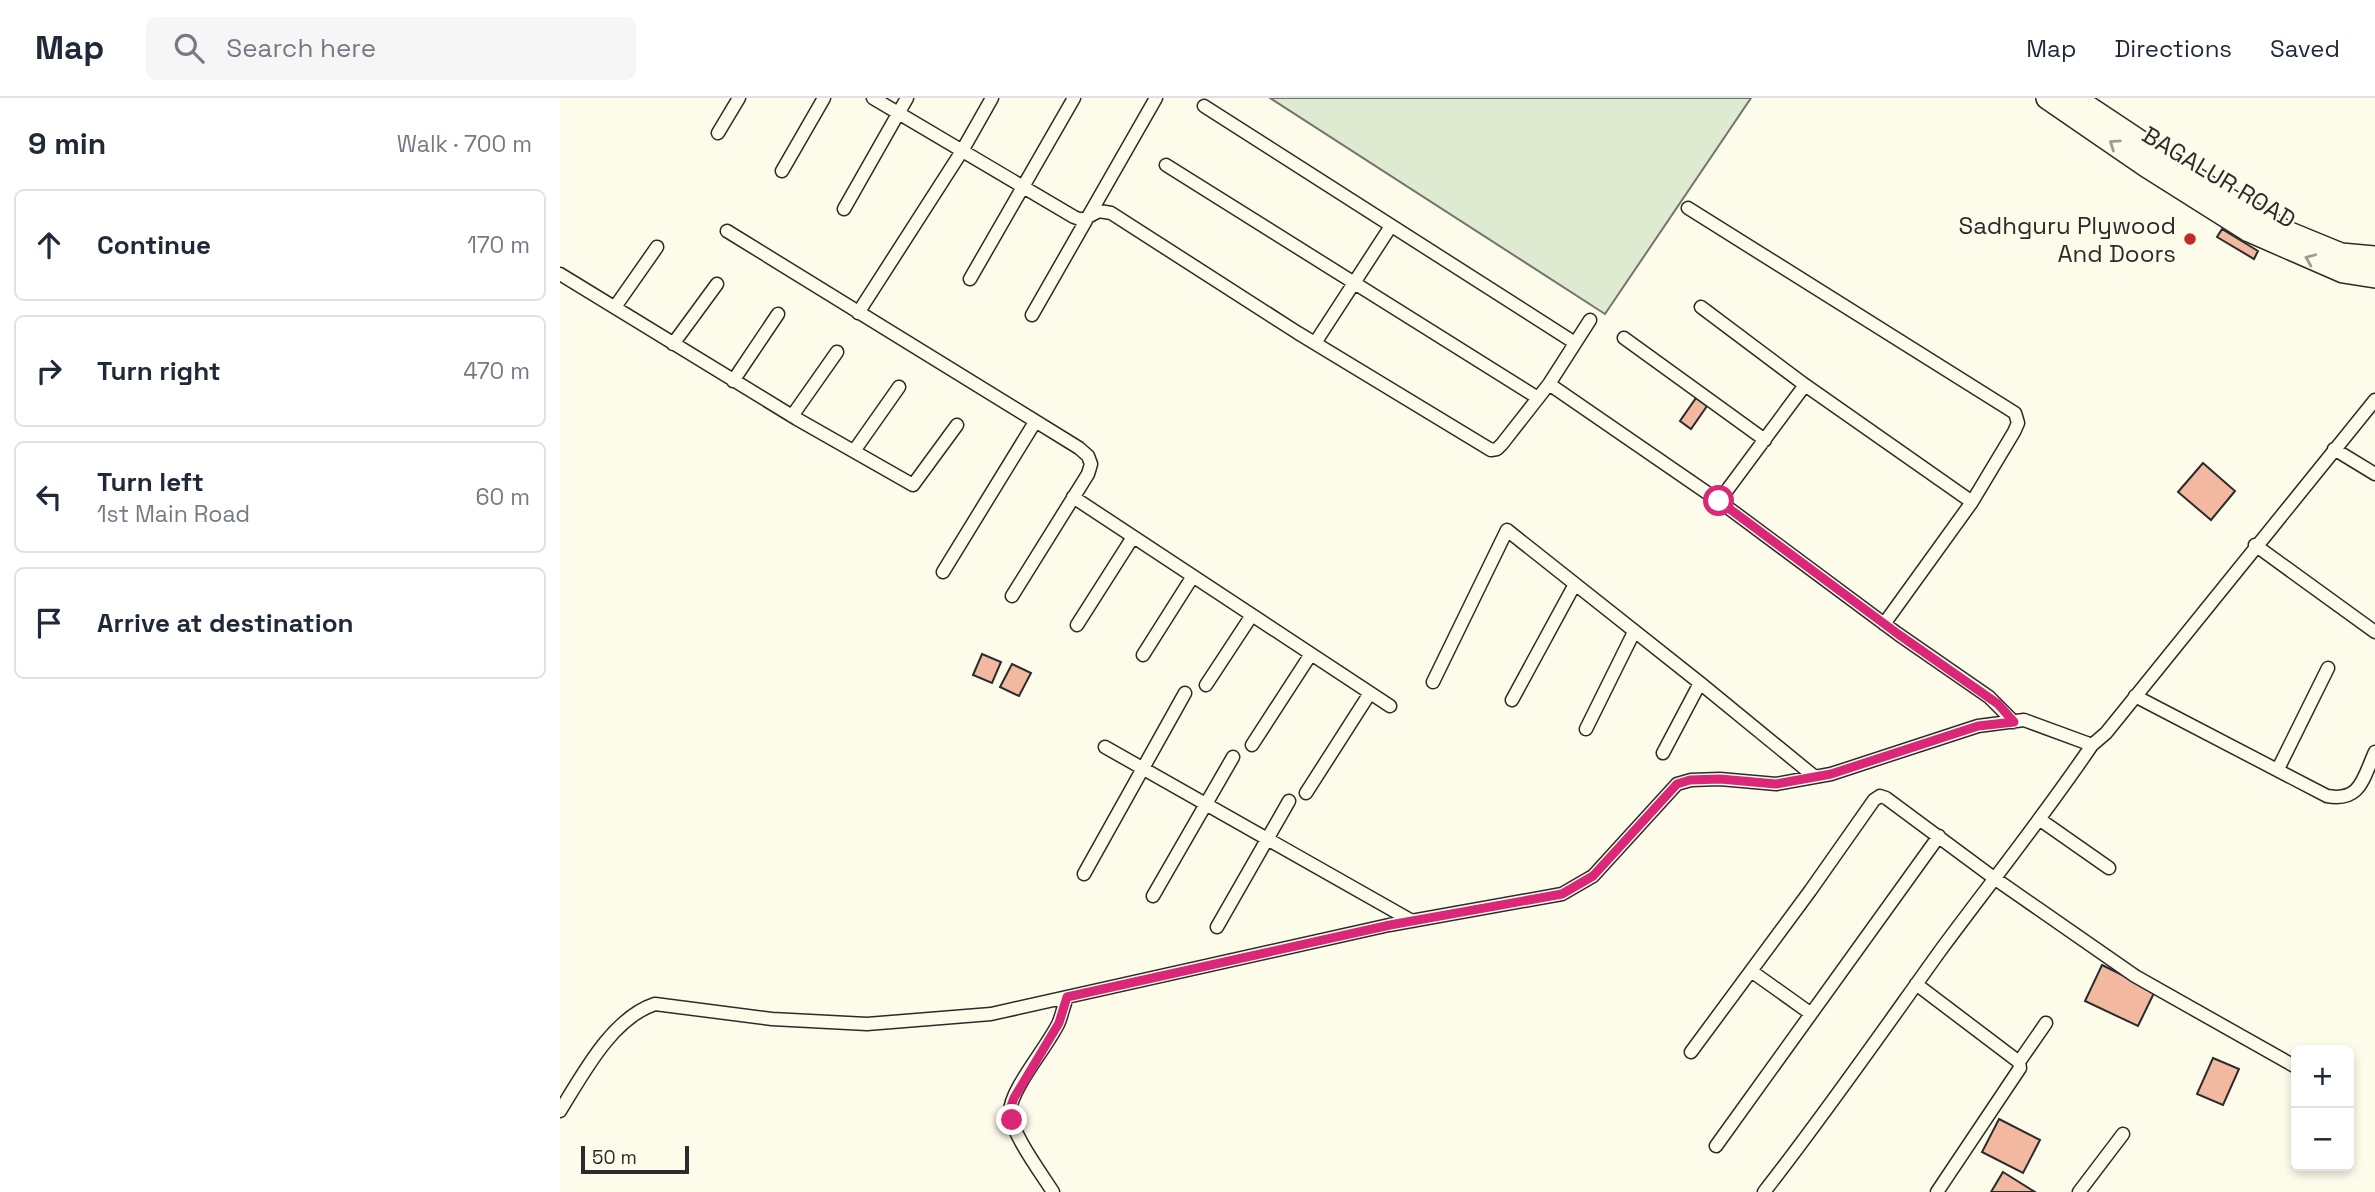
<!DOCTYPE html>
<meta charset="utf-8">
<style>
:root{--surface:#fff;--page:#f6f6f7;--text:#1f2937;--muted:#747a83;--line:#e0e1e3}
body{margin:0;font-family:"Space Grotesk",sans-serif;background:var(--page);color:var(--text)}
.controls{position:absolute;right:21px;bottom:21px;display:grid;overflow:hidden;border-radius:10px;box-shadow:0 4px 10px #0003}
.controls button{width:63px;height:63px;display:grid;place-items:center;padding:0;border:0;border-bottom:2px solid var(--line);background:var(--surface);color:var(--text);font:35px sans-serif}
.scale{position:absolute;left:21px;bottom:18px;width:108px;box-sizing:border-box;padding-left:7px;border:4px solid #2b2b2b;border-top:0;font-size:19px;line-height:24px;white-space:nowrap;color:#2b2b2b;-webkit-text-stroke:5px #fdfbea;paint-order:stroke}
.stop{position:absolute;width:21px;height:21px;margin:-16px;border:5px solid #db2777;border-radius:50%;background:#fff}
.stop.end{background:#db2777;border-color:#fff;box-shadow:0 2px 7px #0008}
.list{margin:0;padding:0;list-style:none}
h2{display:flex;justify-content:space-between;align-items:center;height:91px;margin:0;padding:0 28px;font-size:30px}
h2 small{font-size:23px;font-weight:400;color:var(--muted)}
.list li{display:grid;grid-template-columns:46px 1fr auto;gap:21px;align-items:center;box-sizing:border-box;height:112px;margin:0 14px 14px;padding:0 14px;border:2px solid var(--line);border-radius:10px}
.list b{display:block;font-size:26px;white-space:nowrap}
.list p{margin:0;font-size:23px;white-space:nowrap;color:var(--muted)}
.list em{font-size:23px;font-style:normal;color:var(--muted)}
.icon{flex:none;width:38px;height:38px;fill:none;stroke:currentColor;stroke-width:2;stroke-linecap:round;stroke-linejoin:round}
.map{position:relative;flex:none;width:1815px;height:1094px;overflow:hidden}
header{display:flex;align-items:center;gap:42px;box-sizing:border-box;height:98px;padding:0 35px;background:var(--surface);border-bottom:2px solid var(--line)}
header strong{font-size:33px}
nav{display:flex;gap:38px;margin-inline-start:auto;font-size:24px}
.search{width:490px;height:63px;background:var(--page);display:flex;align-items:center;gap:18px;box-sizing:border-box;padding:0 24px;border-radius:10px;color:var(--muted);font-size:26px}
main{display:flex}
aside{flex:1;background:var(--surface)}
.map>svg:first-child{display:block}
</style>
<header>
<strong>Map</strong>
<div class="search"><svg class="icon" aria-label="search" viewBox="0 0 24 24"><circle cx="10" cy="10" r="6"/><path d="M15 15l6 6"/></svg>Search here</div>
<nav><a>Map</a><a>Directions</a><a>Saved</a></nav>
</header>
<main>
<aside>
<h2>9 min<small>Walk · 700 m</small></h2>
<ul class="list">
<li><svg class="icon" aria-label="ahead" viewBox="0 0 24 24"><path d="M12 20V5M6 11l6-6 6 6"/></svg><div><b>Continue</b></div><em>170 m</em></li>
<li><svg class="icon" aria-label="right" viewBox="0 0 24 24"><path d="M7 20v-9h11M14 6l5 5-5 5"/></svg><div><b>Turn right</b></div><em>470 m</em></li>
<li><svg class="icon" aria-label="left" viewBox="0 0 24 24"><path d="M17 20v-9H6M10 6l-5 5 5 5"/></svg><div><b>Turn left</b><p>1st Main Road</p></div><em>60 m</em></li>
<li><svg class="icon" aria-label="arrive" viewBox="0 0 24 24"><path d="M6 21V4h12l-3 4 3 4H6"/></svg><div><b>Arrive at destination</b></div></li>
</ul>
</aside>
<div class="map">
<svg width="1815" height="1094" viewBox="0 0 1815 1094">
<rect width="100%" height="100%" fill="#fdfbea"/>
<path fill="#deebd1" stroke="#74746e" stroke-width="2" d="M710,0H1191L1045,216Z"/>
<path fill="#f2b8a0" stroke="#2b2b2b" stroke-width="2" d="M1662,131L1698,153L1694,161L1657,139Z
M1136,300L1147,308L1131,331L1120,323Z
M1643,365L1675,393L1651,422L1618,394Z
M422,556L441,564L432,585L413,577Z
M452,566L471,575L459,598L440,589Z
M1542,867L1595,893L1578,928L1525,903Z
M1653,960L1679,971L1663,1007L1637,996Z
M1439,1021L1480,1042L1463,1075L1422,1054Z
M1443,1074L1475,1094H1431Z"/>
<g fill="none" stroke-linecap="round" stroke-linejoin="round">
<defs>
<path id="minor" d="M313,0L514,119L522,122L539,113L551,115L738,235L931,352L937,351L942,346L989,286L1030,222
M644,8L1015,245
M158,35L179,0
M606,67L978,300
M222,73L264,0
M1128,110L1455,315L1458,325L1454,334L1412,404L1324,526
M284,111L347,0
M167,133L519,350L528,358L531,366L528,376L452,498
M0,176L237,321L353,387L397,327
M410,181L514,0
M55,209L97,149
M1141,209L1245,287L1412,404
M298,215L402,53L432,0
M472,217L596,0
M1064,240L1205,342
M755,245L831,128
M113,246L157,186
M173,283L218,216
M989,286L1159,403L1338,536L1429,599L1454,624
M232,318L277,254
M1774,351L1815,376
M294,353L339,289
M513,399L830,608
M1159,403L1245,287
M1695,447L1815,534
M383,474L475,324
M517,527L573,439
M583,557L633,478
M873,584L947,432L1140,585L1255,679
M646,587L692,517
M1575,598L1767,698C1801,704 1803,680 1815,654
M952,602L1015,486
M1026,631L1074,534
M692,647L751,556
M545,649L852,823
M1103,655L1140,585
M1718,671L1768,570
M746,695L810,595
M1479,721L1549,770
M524,776L625,595
M593,798L673,659
M657,829L729,703
M1191,873L1250,915
M1356,886L1459,964L1460,970L1377,1094
M1131,954L1250,793L1314,702L1320,698L1326,700L1434,780L1575,878L1736,969
M1459,964L1486,925
M0,1013C23,976 52,920 95,906L212,921L307,926L431,916L829,827L1002,796L1033,778L1117,686L1131,682L1160,681L1216,686L1271,676L1418,628L1464,622L1532,647L1546,635L1815,302
M1156,1048L1379,738
M493,1094C481,1075 451,1035 450,1014C450,991 489,947 499,924C502,916 504,907 507,899
M1204,1094C1265,1016 1322,934 1380,853C1431,784 1484,718 1532,647
M1519,1094L1563,1036"/>
<path id="primary" d="M1487,0L1586,68L1689,133L1783,174L1815,179
M1515,0L1661,97L1725,133L1781,156L1815,159"/>
</defs>
<use href="#minor" stroke="#2b2b2b" stroke-width="15"/>
<use href="#primary" stroke="#2b2b2b" stroke-width="24"/>
<use href="#minor" stroke="#fdfbea" stroke-width="12"/>
<use href="#primary" stroke="#fdfbea" stroke-width="21"/>
</g>
<defs><path id="oneway-chevron" d="M-2-3.5L2.5 0L-2 3.5" fill="none" stroke-width="1.6" stroke-linecap="round" stroke-linejoin="round" transform="scale(1.75)"/></defs>
<g stroke="#9e9d94">
<use href="#oneway-chevron" transform="translate(1554 46) rotate(-146)"/>
<use href="#oneway-chevron" transform="translate(1750 161) rotate(-157)"/>
</g>
<g fill="none" stroke-linecap="round" stroke-linejoin="round">
<path stroke="#db2777" stroke-width="9" d="M452,1022L450,1011L454,1000L499,925L507,899L830,827L1002,796L1033,778L1117,686L1130,682L1160,681L1216,686L1271,676L1418,628L1454,624L1438,606L1338,536L1159,403"/>
</g>
<circle fill="#c62828" stroke="#fdfbea" stroke-width="2.5" cx="1630" cy="141" r="7"/>
<g text-anchor="middle" dominant-baseline="central" stroke-width="5" stroke-linejoin="round" paint-order="stroke">
<g font-size="24" fill="#2b2b2b" stroke="#fdfbea">
<text transform="translate(1659 79) rotate(31)">BAGALUR ROAD</text>
</g>
<g font-size="24" fill="#2b2b2b" stroke="#fdfbea" text-anchor="end">
<text x="1616" y="127">Sadhguru Plywood<tspan x="1616" dy="28">And Doors</tspan></text>
</g>
</g>
</svg>
<div class="controls">
<button>+</button>
<button>−</button>
</div>
<div class="scale">50 m</div>
<div class="stop" style="left:1159px;top:403px"></div>
<div class="stop end" style="left:452px;top:1022px"></div>
</div>
</main>
